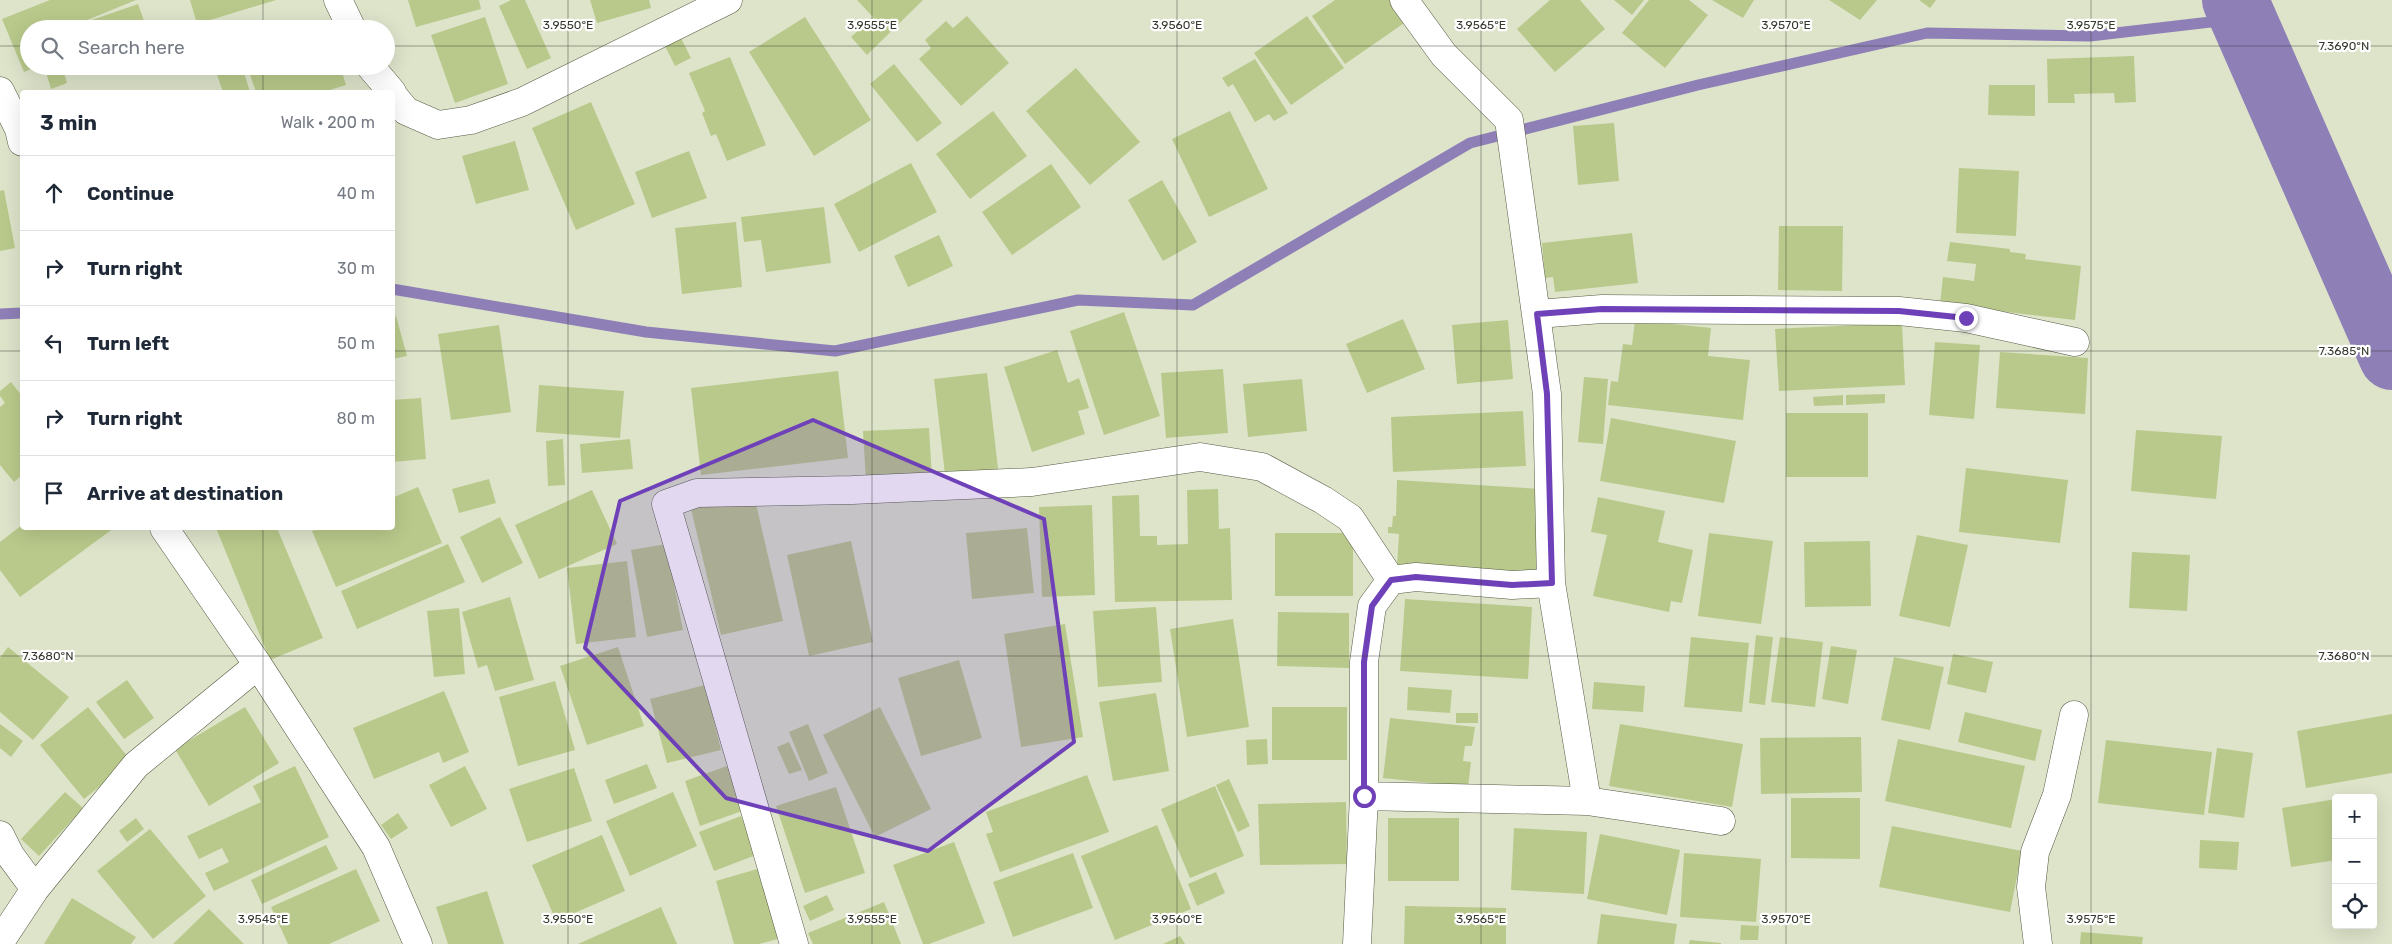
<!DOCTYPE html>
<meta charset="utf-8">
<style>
:root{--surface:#fff;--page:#f2f2f3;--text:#1f2937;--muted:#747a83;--line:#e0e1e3}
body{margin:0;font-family:Rubik,sans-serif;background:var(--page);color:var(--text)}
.controls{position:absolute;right:15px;bottom:15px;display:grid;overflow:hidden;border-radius:5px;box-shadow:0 5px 20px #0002}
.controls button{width:45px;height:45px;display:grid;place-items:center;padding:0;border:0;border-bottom:1px solid var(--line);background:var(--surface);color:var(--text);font:25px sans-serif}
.stop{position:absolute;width:15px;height:15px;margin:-11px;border:4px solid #6f41b9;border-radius:50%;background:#fff}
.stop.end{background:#6f41b9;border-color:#fff;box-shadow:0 1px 5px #0008}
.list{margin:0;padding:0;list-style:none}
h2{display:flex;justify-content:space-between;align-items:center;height:65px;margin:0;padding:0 20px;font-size:21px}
h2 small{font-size:16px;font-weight:400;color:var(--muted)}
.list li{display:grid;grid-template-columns:32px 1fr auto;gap:15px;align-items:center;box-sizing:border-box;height:75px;padding:0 20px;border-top:1px solid var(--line)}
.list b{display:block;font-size:19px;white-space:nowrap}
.list em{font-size:16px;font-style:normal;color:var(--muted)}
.icon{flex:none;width:28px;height:28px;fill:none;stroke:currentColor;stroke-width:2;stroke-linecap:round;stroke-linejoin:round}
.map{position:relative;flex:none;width:2392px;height:944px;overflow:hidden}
.search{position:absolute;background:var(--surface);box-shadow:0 5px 20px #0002;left:20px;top:20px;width:375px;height:55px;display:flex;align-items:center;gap:12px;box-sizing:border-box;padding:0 18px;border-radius:28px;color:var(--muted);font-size:19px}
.panel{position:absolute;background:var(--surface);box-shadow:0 5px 20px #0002;left:20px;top:90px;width:375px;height:440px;border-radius:5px}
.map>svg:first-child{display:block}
</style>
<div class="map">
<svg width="2392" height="944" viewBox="0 0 2392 944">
<rect width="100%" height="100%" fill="#dde4ca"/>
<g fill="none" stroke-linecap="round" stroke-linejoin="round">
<path stroke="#8e7fb7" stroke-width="11" d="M392,289L646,332L835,351L1078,300L1193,305L1470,143L1698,85L1927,33L2090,36L2245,18
M0,314L22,313"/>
<path stroke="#8e7fb7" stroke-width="66" d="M2235,0L2392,357"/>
</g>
<path fill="#b9c98b" d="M50,0H136L80,23L82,29H29V66H38L24,72L2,19Z
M190,0H276L197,24Z
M408,0H479L481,9L416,27Z
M511,0H525L551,58L527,69L499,6Z
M590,0H649L651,8L597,23Z
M857,0H923L867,55L851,37L873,17Z
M1335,0H1397L1410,19L1345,64L1312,16Z
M1550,0H1580L1605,29L1555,72L1517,29Z
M1614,0H1644L1632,15Z
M1649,0H1689L1708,15L1665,68L1622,33Z
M1712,0H1754L1743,18Z
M1829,0H1877L1860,20Z
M1919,0H1936L1930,8Z
M138,4L147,29H85L83,23Z
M967,16L1009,63L961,106L919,59L931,48L925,40L946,21L953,28Z
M1307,16L1344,68L1291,105L1254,53Z
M485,17L508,84L455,103L431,35Z
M805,17L871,120L814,156L749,52Z
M681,38L691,58L675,66L665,46Z
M2134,56L2136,102L2115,103L2114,93L2074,94L2075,103H2048L2047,59Z
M730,57L766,145L727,161L716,134L711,136L702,113L705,111L689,73Z
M1255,59L1288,113L1274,121L1269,114L1255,122L1233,84L1228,87L1222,78Z
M894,64L942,123L917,142L870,84Z
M53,66H62L67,83L51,89L45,69Z
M214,66H242L250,92H223Z
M247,66H340L346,85L323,92H256Z
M1076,68L1140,142L1090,185L1026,111Z
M1989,85H2035V116L1988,115Z
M591,102L635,204L576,230L532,128Z
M993,111L1027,156L970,199L936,154Z
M1230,111L1268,189L1209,217L1172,139Z
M1614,123L1619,181L1578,185L1573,126Z
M515,141L529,190L476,204L462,156Z
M689,151L707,198L652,218L635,172Z
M911,163L937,212L859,252L834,204Z
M1051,164L1081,207L1012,255L982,212Z
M1959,168L2019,171L2016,236L1956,233Z
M1162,180L1197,242L1163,261L1128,200Z
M4,190L15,248L0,251V191Z
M824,207L831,263L766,272L761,240L744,242L741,217Z
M736,222L742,287L682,294L675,228Z
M1779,226H1843L1842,291L1778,290Z
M1632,233L1638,283L1555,292L1553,277L1545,278L1542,243Z
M939,235L953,266L908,287L894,256Z
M1950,242L2010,249V252L2026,254L2025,259L2081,266L2075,320L1940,304L1943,277L1974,281L1976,264L1947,261Z
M1124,312L1160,416L1104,435L1070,331Z
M396,316L407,356L392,359V317Z
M1403,319L1425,369L1367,393L1346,344Z
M1508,320L1513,379L1457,384L1452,325Z
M1635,320L1711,328L1708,356L1750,360L1743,420L1608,405L1611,381L1618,382L1623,344L1632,345Z
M1902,323L1905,385L1779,391L1775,329Z
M499,325L511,412L451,420L438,334Z
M1935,342L1980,345L1974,419L1929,415Z
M1057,350L1068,383L1079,378L1089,408L1078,411L1085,434L1032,452L1004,367Z
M2000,352L2088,358L2085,414L1996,408Z
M1223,369L1228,433L1166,438L1161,373Z
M838,371L848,458L701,475L691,388Z
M987,373L999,477L946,483L934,379Z
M1584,377L1608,379L1603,444L1578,442Z
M1302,379L1307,431L1248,437L1243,384Z
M11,382L22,396V475L14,482L0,465V407L5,403L0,396V391Z
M539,385L624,391L620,438L536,432Z
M1885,394V403L1846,405V395Z
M1843,395V405L1814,406L1813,397Z
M421,398L426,459L392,462V400Z
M1523,411L1526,466L1393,472L1391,417Z
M1786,413H1868V477H1786Z
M1611,418L1736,441L1724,503L1600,481Z
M929,428L932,478L866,482L863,431Z
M2136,430L2222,436L2216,499L2131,491Z
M563,439L565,485L548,486L546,441Z
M630,439L633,469L582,473L580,444Z
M1966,468L2068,480L2060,543L1959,532Z
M489,479L496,503L459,513L452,489Z
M1397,480L1542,489L1537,574L1397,566L1399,534L1388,533V527H1392L1393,516H1396Z
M418,487L442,543L336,587L312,531L321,528H392V498Z
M1218,489L1219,529L1230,528L1232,600L1115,602L1112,496L1139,495L1140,536H1157V545L1188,544L1187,490Z
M592,490L617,544L539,579L515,525Z
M754,495L783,621L721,635L691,509Z
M1598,497L1665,511L1658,542L1693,550L1682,603L1671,601L1669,612L1593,596L1607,535L1591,532Z
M1092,505L1095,595L1042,597L1039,507Z
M500,517L523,563L482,583L460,537Z
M22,525V528H114L20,597L0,570V542Z
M216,528H277L323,638L270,660Z
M1027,528L1034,593L972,599L966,533Z
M1275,533H1353V596H1275Z
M1709,533L1773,541L1761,624L1698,616Z
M1917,535L1968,545L1950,627L1899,616Z
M851,541L873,642L809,656L787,555Z
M1870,541L1871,606L1805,607L1804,542Z
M448,544L465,582L357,629L341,591Z
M666,544L683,630L647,637L631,550Z
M2132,552L2190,555L2187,611L2129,608Z
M627,561L636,637L576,644L567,568Z
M510,597L534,680L495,691L487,665L478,668L462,612Z
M1405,599L1532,607L1528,679L1400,671Z
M1156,607L1162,682L1098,687L1093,611Z
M459,608L465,674L434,677L427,611Z
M1278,612L1349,613V668L1277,666Z
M1233,619L1249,727L1187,737L1170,629Z
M1065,624L1083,737L1021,747L1004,634Z
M1756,635L1773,637L1765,705L1749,703Z
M1691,637L1749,643L1742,712L1684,707Z
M1780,637L1823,642L1815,707L1771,702Z
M1831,646L1857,650L1848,704L1822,699Z
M8,647L69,697L33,740L0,712V658Z
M618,647L644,726L587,745L560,666Z
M1953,654L1993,662L1986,693L1947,684Z
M1894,657L1944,667L1930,730L1881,720Z
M959,660L982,738L921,756L898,678Z
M127,680L154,718L124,739L96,702Z
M555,681L575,750L518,766L499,697Z
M1594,682L1645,686L1643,712L1592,709Z
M705,685L721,750L667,763L650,699Z
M1408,687L1452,690L1450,713L1407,710Z
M444,691L469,752L443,763L439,752L374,779L353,728Z
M1156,693L1169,771L1113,781L1099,702Z
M88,707L131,761L84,799L40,745Z
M245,707L279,763L209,806L175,749Z
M880,707L931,809L875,837L823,735Z
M1272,707H1347V760H1272Z
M1965,712L2042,730L2035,761L1958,742Z
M1456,713H1478V723H1456Z
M2392,714V773L2306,788L2297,731Z
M1390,718L1475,727L1472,746H1465L1463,761L1471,762L1468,787L1383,778Z
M0,724L23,741L11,757L0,748Z
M808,724L828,773L809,781L789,732Z
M1620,724L1743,744L1732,807L1609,786Z
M1861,737L1862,792L1761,794L1760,738Z
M1267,739L1268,764L1247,765L1246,740Z
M1898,739L2025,766L2011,828L1885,801Z
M2106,740L2212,752L2204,815L2098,803Z
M789,742L802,770L789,774L777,747Z
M2217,748L2253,753L2244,818L2208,813Z
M647,764L657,788L614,804L605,780Z
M295,766L329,837L214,891L205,873L229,862L222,848L199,859L187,836L261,802L253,786Z
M465,766L487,809L451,827L429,785Z
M727,766L742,811L700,826L685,781Z
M574,768L592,821L527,842L509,789Z
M1087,775L1109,832L1000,872L986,834L993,832L986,812Z
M1229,779L1250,826L1238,832L1216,785Z
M1215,786L1244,856L1190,878L1161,809Z
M836,787L865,873L805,893L776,806Z
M65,792L83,808L39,856L21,839Z
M673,792L697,846L630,876L606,821Z
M1791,798H1860V859L1791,858Z
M2336,799V860L2291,867L2282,808Z
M1346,802L1347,864L1260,865L1258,804Z
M398,813L408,828L391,839L381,825Z
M741,816L756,855L714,871L699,832Z
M136,818L144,829L127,842L119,831Z
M1388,818H1459V881H1388Z
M1157,825L1191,909L1115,940L1081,856Z
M1892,826L2022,851L2010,912L1879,887Z
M1514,828L1587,832L1584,894L1511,890Z
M150,829L206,896L153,939L97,871Z
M1600,834L1680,850L1667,915L1587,899Z
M602,835L625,891L556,921L532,865Z
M2200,840L2239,842L2237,870L2199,868Z
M954,842L985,923L929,944H923L893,865Z
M326,845L338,869L262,904L251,880Z
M1073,853L1093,908L1013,937L993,882Z
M1684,853L1761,859L1756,922L1680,917Z
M761,868L781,938L759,944H734L716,881Z
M356,869L380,921L329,944H288L271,907Z
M1216,872L1225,893L1197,906L1188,884Z
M487,891L504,944H448L436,907Z
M827,895L834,910L810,921L803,906Z
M72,898L136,937L131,944H44Z
M884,902L901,944H813L808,933Z
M1405,906L1506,908V944H1404Z
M661,907L677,944H578Z
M209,909L244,944H173Z
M1601,914L1677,924L1674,944H1597Z
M1741,925L1759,926L1758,940H1740Z
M2081,932L2143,937L2142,944H2080Z
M1180,936L1185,944H1163Z
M1690,940L1721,943V944H1689Z"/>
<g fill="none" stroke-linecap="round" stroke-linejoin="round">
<defs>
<path id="minor" d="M338,0L352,29
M1404,0L1444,55L1509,120L1547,394L1551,583L1587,801
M370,66L392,92
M0,91L19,129L22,142
M392,94L406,111L438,125L471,120L522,102L728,0
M1537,314L1602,309L1899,311L1966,318L2075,342
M164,528L258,665L376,847L418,944
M1364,796L1587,801L1721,821
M0,835L10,855L35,889
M0,942L35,889L136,765L258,665
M794,944L666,504L697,493L852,490L1032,482L1200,457L1262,467L1323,500L1350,518L1391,580
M1357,944L1364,796V662L1372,606L1391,580L1416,577L1512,585L1551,583
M2038,944L2031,887L2035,852L2057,795L2074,715"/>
</defs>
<use href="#minor" stroke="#555b44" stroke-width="29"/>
<use href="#minor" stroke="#fff" stroke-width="28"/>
</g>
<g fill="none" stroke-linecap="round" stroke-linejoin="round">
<path stroke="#6f41b9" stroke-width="6" d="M1364,796V662L1372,606L1391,580L1416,577L1512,585L1552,583L1547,394L1537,314L1602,309L1899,311L1966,318"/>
</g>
<path fill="#6f41b9" fill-opacity="0.2" stroke="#6f41b9" stroke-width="4" stroke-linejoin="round" d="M813,420L1044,519L1074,742L928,851L726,798L585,648L620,501Z"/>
<path fill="none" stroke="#36392e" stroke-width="1" stroke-opacity="0.45" d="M263,0V29M568,0V944M872,0V944M1177,0V944M1481,0V944M1786,0V944M2091,0V944M0,46H29M386,46H2392M263,66V92M0,351H22M392,351H2392M263,528V944M0,656H2392"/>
<g font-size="12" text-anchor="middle" fill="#36392e" stroke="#fff" stroke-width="4.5" stroke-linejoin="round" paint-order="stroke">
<text x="568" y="29">3.9550°E</text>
<text x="872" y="29">3.9555°E</text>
<text x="1177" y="29">3.9560°E</text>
<text x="1481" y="29">3.9565°E</text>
<text x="1786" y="29">3.9570°E</text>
<text x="2091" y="29">3.9575°E</text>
<text x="2344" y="50">7.3690°N</text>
<text x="2344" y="355">7.3685°N</text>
<text x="48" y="660">7.3680°N</text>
<text x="2344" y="660">7.3680°N</text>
<text x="263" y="923">3.9545°E</text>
<text x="568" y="923">3.9550°E</text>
<text x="872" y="923">3.9555°E</text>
<text x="1177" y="923">3.9560°E</text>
<text x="1481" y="923">3.9565°E</text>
<text x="1786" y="923">3.9570°E</text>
<text x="2091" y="923">3.9575°E</text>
</g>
</svg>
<div class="controls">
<button>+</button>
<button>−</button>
<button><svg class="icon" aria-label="locate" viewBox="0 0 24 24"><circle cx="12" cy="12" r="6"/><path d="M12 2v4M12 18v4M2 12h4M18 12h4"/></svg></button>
</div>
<div class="stop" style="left:1364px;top:796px"></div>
<div class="stop end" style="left:1966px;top:318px"></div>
<div class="search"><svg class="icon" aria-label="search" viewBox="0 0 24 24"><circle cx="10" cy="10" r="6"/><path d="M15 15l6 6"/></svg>Search here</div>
<section class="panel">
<h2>3 min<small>Walk · 200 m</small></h2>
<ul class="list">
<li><svg class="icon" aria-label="ahead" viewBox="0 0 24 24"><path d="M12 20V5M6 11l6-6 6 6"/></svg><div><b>Continue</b></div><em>40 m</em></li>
<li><svg class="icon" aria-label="right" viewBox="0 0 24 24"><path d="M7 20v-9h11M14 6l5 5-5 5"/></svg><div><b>Turn right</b></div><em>30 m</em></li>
<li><svg class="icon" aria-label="left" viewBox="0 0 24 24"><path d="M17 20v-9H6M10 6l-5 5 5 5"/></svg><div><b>Turn left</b></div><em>50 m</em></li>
<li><svg class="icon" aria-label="right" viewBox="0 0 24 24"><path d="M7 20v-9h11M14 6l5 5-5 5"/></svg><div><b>Turn right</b></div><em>80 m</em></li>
<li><svg class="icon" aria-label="arrive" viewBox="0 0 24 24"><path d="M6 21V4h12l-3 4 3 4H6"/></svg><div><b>Arrive at destination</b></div></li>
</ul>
</section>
</div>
